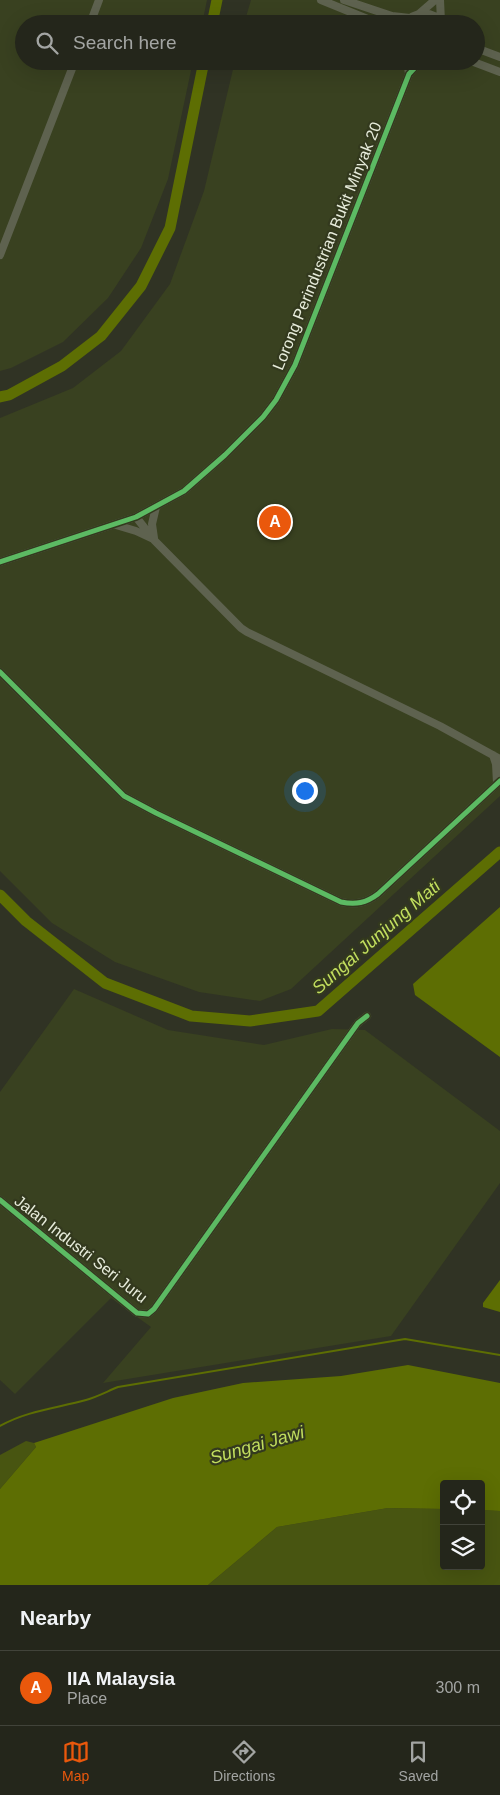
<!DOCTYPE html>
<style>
:root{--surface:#24261b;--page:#2c2e24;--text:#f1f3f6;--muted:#a3a5a3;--line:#41433a;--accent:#ea580c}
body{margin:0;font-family:Arial,sans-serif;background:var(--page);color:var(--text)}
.controls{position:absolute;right:15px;bottom:15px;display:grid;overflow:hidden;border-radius:5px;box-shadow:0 5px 20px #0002}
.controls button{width:45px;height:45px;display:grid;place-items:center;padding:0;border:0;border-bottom:1px solid var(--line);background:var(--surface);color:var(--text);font:25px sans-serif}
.you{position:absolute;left:304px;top:790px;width:18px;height:18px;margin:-12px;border:4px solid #fff;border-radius:50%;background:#1a73e8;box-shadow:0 0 0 8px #1a73e833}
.badge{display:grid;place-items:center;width:32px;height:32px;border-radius:50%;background:var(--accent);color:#fff;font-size:16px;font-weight:700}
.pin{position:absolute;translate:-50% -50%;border:2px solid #fff;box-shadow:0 1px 5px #0006}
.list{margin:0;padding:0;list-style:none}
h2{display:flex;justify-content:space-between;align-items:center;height:65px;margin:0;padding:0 20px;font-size:21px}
h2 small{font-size:16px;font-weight:400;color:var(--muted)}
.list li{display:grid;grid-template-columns:32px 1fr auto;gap:15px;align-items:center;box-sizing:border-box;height:75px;padding:0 20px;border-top:1px solid var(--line)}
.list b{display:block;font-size:19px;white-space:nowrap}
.list p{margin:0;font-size:16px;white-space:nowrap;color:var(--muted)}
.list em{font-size:16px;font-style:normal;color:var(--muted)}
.icon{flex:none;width:28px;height:28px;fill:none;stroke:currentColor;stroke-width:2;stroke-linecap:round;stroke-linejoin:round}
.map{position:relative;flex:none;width:500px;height:1585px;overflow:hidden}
.search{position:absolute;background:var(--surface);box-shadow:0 5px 20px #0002;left:15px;right:15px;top:15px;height:55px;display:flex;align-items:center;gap:12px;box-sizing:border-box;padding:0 18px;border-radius:28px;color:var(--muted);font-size:19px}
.sheet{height:140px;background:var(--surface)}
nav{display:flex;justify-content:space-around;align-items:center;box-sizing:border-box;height:70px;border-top:1px solid var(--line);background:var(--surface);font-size:14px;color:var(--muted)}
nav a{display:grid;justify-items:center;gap:2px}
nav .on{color:var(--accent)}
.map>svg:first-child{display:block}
</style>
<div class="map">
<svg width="500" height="1585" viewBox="0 0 500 1585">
<rect width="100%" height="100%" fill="#303324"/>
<path fill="#394120" d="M0,0H207L202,24H24V61H193L168,179L141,248L108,298L63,342L11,368L0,371Z
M251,0H500V796L291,989L260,1001L199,992L115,962L52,923L0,871V418L73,388L121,351L170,284L204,191L235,61H476V24H244Z
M74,989L168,1030L264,1045L332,1029L365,1030L500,1131V1183L391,1336L103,1383L151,1327L111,1298L15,1394L0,1380V1092Z"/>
<path fill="#485511" d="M26,1441L34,1443L36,1447L0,1489V1455Z
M388,1508L444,1509V1566H481V1510L500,1511V1585H208L277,1527Z"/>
<path fill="#5d6e03" d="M500,907V1057L415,995L413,984Z
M500,1280V1312L483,1307V1303Z
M408,1365L500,1383V1511L481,1510V1484H444V1509L388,1508L277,1527L208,1585H0V1489L36,1447L34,1443L173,1398L243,1383L341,1376Z"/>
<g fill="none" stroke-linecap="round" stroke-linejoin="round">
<path stroke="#5d6e03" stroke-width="2" d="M0,1426C26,1411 57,1408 86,1400C97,1397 108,1391 118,1387L405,1339L500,1355"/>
<path stroke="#5d6e03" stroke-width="11" d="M212,24L217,0
M0,397L9,395L62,366L101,336L141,286L170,228L204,61
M0,895L26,921L105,983L191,1016L250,1021L318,1011L500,852"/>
<path stroke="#5e624f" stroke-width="8" d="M321,0L380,24
M344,0L392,16L410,18
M440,0L441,21
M420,13L435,0
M90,24L99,0
M405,24C415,10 433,10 443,24
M476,48L500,57
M407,61L409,74
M471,61L500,72
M0,255L75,61
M136,517L154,540L241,628L247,632L440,726L500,759
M116,525L136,531L151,538
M154,538L152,524L156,507
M0,562L136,517L184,491L225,455L263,417L276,400L295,365L409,74L421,61
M0,672L124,796L156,813L341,902C356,905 366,903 378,894L500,781
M493,755L496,764L497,783
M0,1200L137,1313L148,1314L154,1309L358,1023L367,1016"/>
<defs>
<path id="cycleway" d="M0,562L136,517L184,491L225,455L263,417L276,400L295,365L409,74L421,61
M0,672L124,796L156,813L341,902C356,905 366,903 378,894L500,781
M0,1200L137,1313L148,1314L154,1309L358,1023L367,1016"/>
</defs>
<use href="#cycleway" stroke="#33391e" stroke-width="8"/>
<use href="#cycleway" stroke="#5cba63" stroke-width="5"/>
</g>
<g text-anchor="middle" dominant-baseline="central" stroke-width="4.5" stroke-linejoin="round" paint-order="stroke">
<g font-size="16" fill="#e7ecdb" stroke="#33391e">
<text transform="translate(327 246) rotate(-68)">Lorong Perindustrian Bukit Minyak 20</text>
<text transform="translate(81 1249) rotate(38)">Jalan Industri Seri Juru</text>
</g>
<g font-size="18" font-style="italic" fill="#c1dd5e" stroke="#33391e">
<text transform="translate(376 937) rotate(-41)">Sungai Junjung Mati</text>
<text transform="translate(257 1445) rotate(-16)">Sungai Jawi</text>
</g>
</g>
</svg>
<div class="controls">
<button><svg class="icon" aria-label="locate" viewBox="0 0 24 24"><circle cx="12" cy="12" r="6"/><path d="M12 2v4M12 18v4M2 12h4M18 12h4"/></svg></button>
<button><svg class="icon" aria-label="layers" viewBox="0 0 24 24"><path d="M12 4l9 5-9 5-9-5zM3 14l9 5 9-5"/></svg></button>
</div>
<div class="you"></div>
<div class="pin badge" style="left:275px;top:522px">A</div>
<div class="search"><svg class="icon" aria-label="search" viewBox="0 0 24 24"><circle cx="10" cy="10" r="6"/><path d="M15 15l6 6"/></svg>Search here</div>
</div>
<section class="sheet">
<h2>Nearby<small></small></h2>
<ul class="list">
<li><span class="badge">A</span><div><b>IIA Malaysia</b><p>Place</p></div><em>300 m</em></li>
</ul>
</section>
<nav>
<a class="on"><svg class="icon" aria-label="map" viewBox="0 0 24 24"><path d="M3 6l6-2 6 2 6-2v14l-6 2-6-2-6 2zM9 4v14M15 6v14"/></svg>Map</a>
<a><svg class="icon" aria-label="directions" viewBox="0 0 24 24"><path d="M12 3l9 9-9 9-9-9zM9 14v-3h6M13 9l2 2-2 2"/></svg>Directions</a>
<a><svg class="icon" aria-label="saved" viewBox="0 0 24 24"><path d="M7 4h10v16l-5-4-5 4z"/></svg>Saved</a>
</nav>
